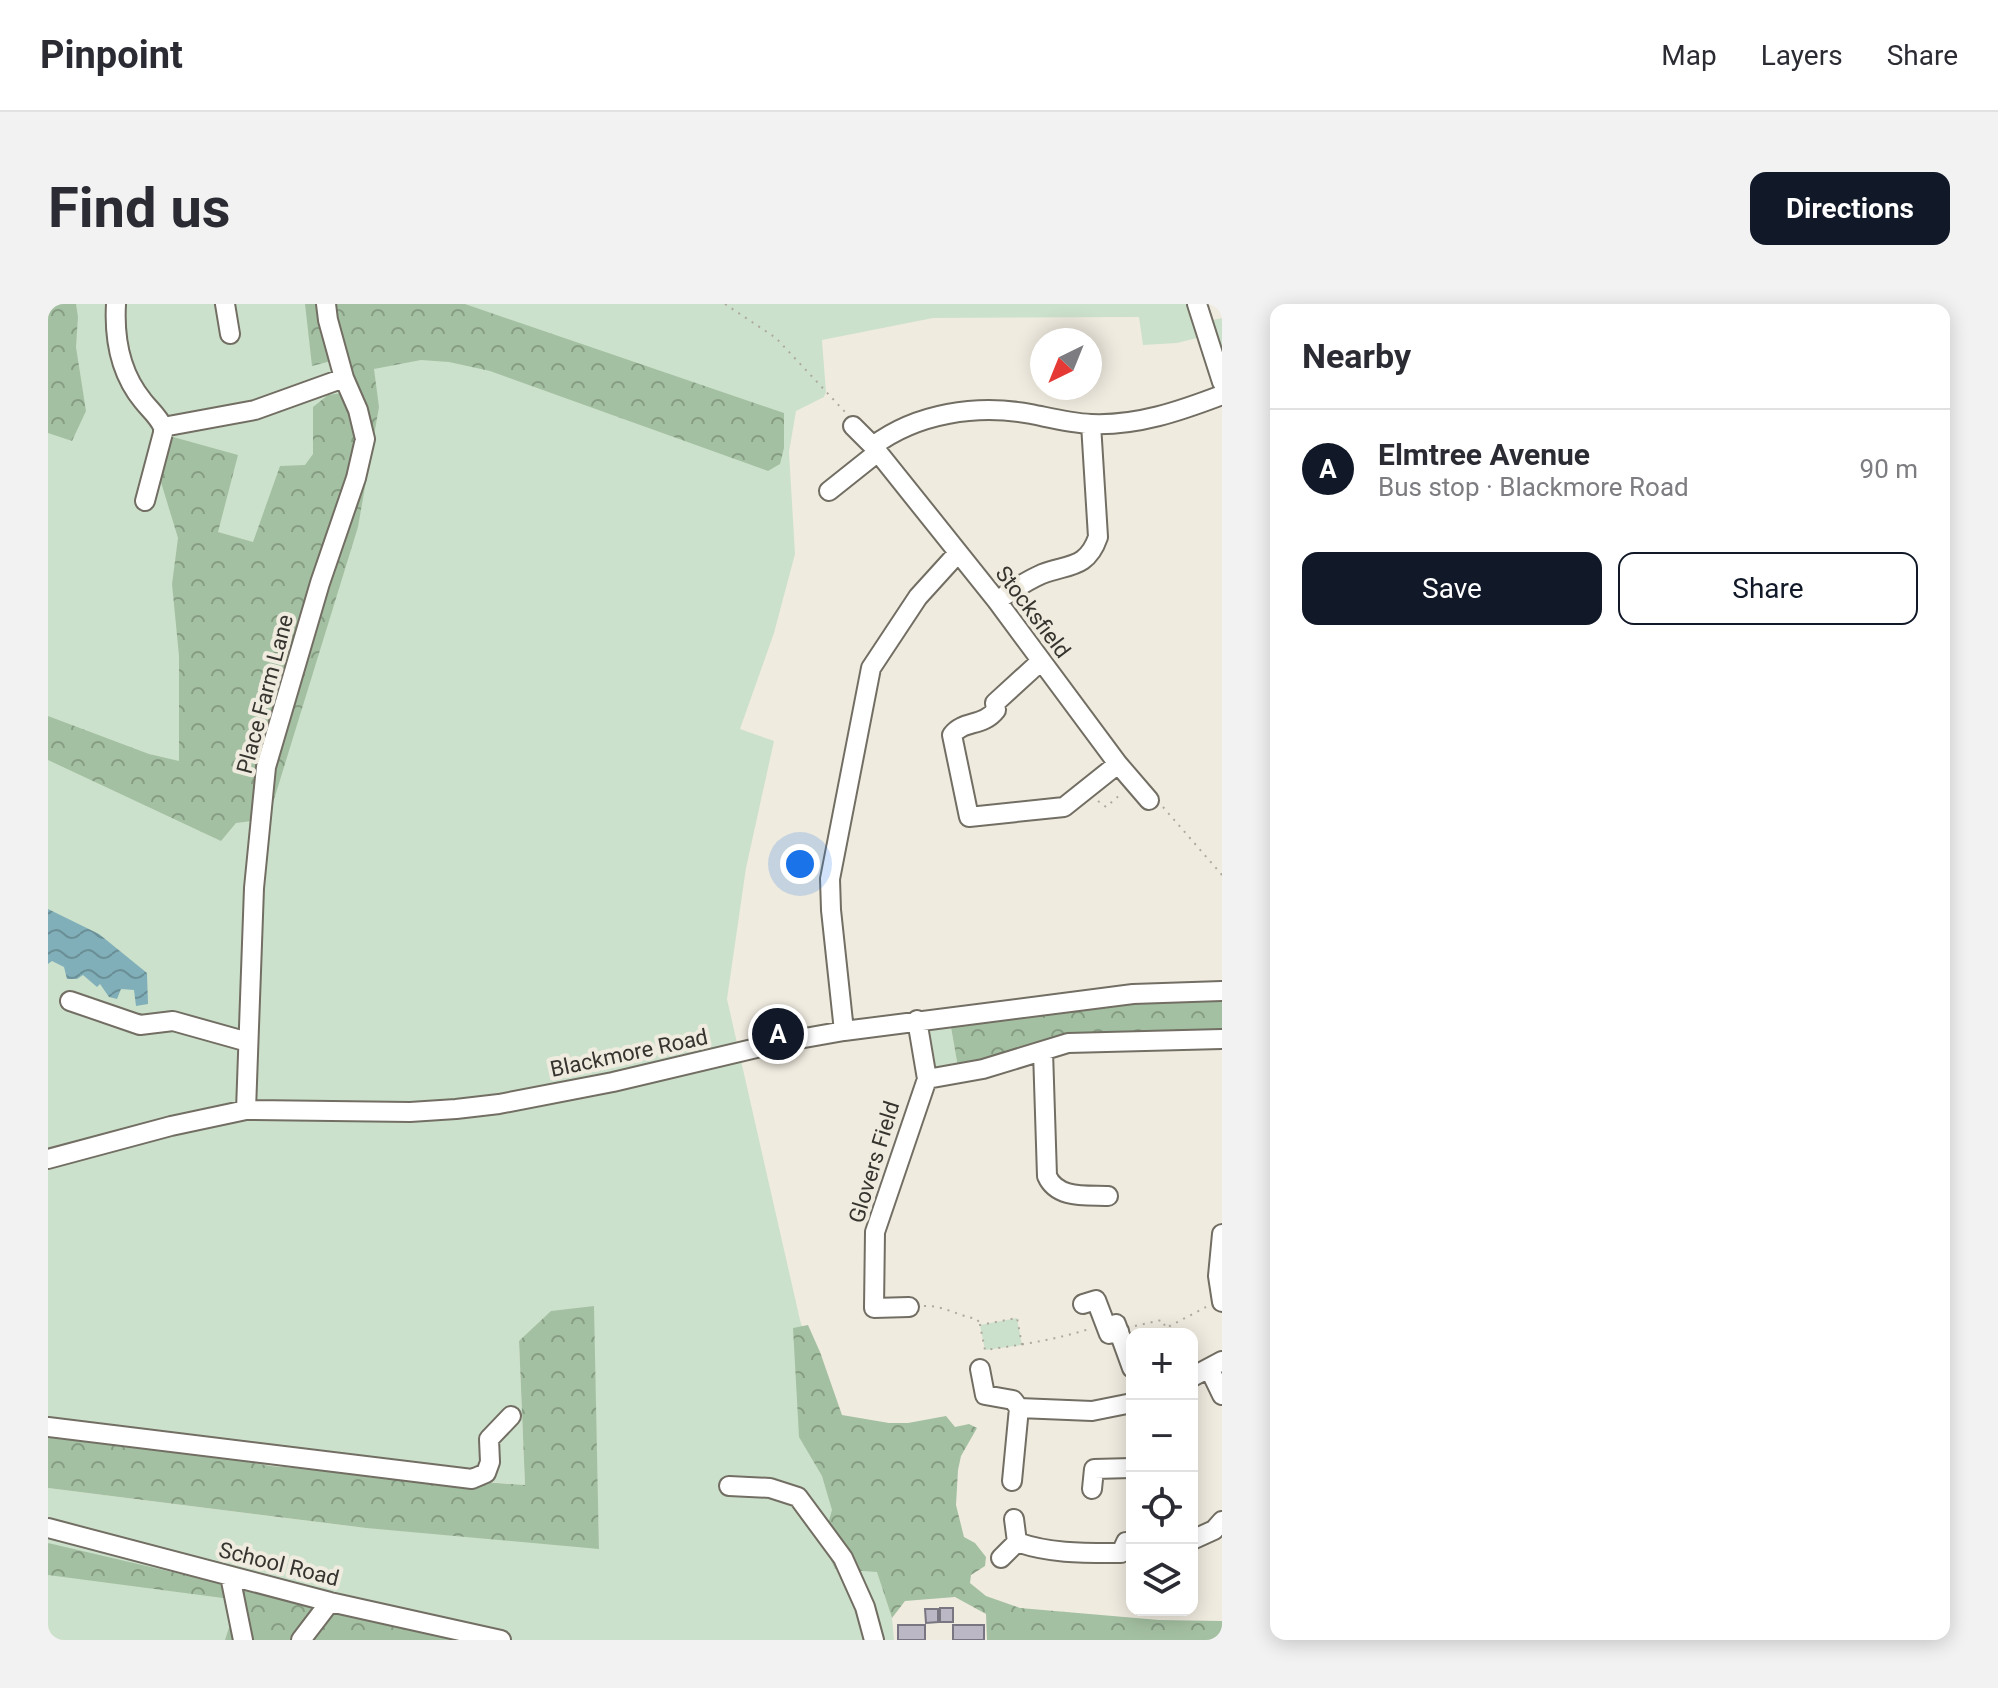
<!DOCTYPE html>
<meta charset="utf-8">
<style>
:root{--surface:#fff;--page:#f2f2f3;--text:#2b2b33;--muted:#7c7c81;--line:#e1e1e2;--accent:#111827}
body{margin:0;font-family:Roboto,sans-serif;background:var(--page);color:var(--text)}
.controls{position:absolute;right:24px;bottom:24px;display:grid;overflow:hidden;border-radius:16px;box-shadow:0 4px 20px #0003}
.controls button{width:72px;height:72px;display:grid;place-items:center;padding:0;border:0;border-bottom:2px solid var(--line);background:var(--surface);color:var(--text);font:40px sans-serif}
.compass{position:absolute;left:982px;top:24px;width:72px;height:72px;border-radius:50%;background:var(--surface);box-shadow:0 4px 20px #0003;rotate:223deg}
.you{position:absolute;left:752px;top:560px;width:28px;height:28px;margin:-20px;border:6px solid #fff;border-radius:50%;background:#1a73e8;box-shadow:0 0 0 12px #1a73e833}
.badge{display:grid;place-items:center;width:52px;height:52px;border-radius:50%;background:var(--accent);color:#fff;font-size:26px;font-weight:700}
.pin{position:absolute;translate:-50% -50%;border:4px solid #fff;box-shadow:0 2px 8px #0006}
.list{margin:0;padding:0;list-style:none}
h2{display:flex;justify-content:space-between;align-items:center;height:104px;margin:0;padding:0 32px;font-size:34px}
h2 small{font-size:26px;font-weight:400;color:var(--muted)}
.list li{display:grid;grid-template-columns:52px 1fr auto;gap:24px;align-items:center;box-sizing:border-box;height:120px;padding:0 32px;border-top:2px solid var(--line)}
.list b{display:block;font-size:30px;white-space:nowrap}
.list p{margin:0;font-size:26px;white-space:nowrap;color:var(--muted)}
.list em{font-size:26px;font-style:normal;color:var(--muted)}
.actions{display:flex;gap:16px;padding:24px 32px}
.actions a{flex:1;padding:18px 0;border:2px solid var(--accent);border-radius:16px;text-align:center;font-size:28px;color:var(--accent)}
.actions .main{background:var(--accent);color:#fff}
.icon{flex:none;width:44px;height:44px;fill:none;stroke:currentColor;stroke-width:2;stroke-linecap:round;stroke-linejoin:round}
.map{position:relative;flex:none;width:1174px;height:1336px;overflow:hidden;border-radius:16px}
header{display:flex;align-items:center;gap:48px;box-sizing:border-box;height:112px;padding:0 40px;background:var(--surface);border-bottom:2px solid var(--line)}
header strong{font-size:38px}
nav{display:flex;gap:44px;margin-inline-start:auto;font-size:28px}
.intro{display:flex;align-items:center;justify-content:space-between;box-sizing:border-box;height:192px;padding:0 48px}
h1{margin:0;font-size:56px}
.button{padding:20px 36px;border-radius:16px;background:var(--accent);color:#fff;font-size:28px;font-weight:700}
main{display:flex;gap:48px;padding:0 48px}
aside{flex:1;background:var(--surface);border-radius:16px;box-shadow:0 4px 20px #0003}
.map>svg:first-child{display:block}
</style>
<header>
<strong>Pinpoint</strong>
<nav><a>Map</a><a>Layers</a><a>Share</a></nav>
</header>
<div class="intro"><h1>Find us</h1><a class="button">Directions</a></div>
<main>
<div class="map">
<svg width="1174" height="1336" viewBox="0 0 1174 1336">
<defs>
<pattern id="forest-crowns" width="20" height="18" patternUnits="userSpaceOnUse" patternTransform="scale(2)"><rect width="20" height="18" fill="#a4c0a2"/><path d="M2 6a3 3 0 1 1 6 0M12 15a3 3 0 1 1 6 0" fill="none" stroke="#869d84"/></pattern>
<pattern id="water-waves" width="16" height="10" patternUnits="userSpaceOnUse" patternTransform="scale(2)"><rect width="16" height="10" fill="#80afb9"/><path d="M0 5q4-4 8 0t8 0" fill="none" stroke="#6a8f97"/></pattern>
</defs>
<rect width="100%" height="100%" fill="#f0ebdf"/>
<path fill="#cce1cb" d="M0,0H1160L1165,16L1174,14V43L1153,33L1129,39L1095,41L1091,13L885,14L774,36L778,88L776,93L748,107L741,148L747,250L726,329L692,425L726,437L698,564L679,695L752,1016L844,1314L846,1336H415L23,1245L281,1316L269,1336H0V1184L310,1223L551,1244L545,1002L471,1037L477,1181L213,1161L0,1124Z
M901,712L911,769L879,775L869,716Z
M969,1014L974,1041L937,1046L932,1021Z"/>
<path fill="url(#forest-crowns)" d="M0,0H28L30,13L28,43L38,107L24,137L0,129Z
M257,0H417L736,109V144L732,160L720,167L442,67L401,58L373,56L326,65L331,103L310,223L220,515L188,519L173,537L0,456V412L101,450L131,457V352L124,280L130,234L112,175L118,131L190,151L170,228L205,238L232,162L257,161L265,150V103L280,91L294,89L291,55L264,62Z
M1174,687V735L1050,738L911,769L901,712Z
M546,1002L551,1245L318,1224L0,1184V1124L223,1162L477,1181L471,1037L503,1007Z
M760,1021L772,1048L794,1111L841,1119H860L898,1112L907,1123L921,1120L929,1124L913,1152L910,1166L908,1201L916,1233L927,1239L938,1253L937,1262L923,1271L922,1279L938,1292L972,1304L1111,1316L1174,1317V1336H939L938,1310L907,1293L857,1297L844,1314L829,1268L787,1265L778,1245L777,1230L784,1206L774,1172L751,1133L745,1024Z
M0,1239L415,1336H177L190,1296L0,1271Z"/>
<path fill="url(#water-waves)" d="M0,605L51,630L99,669L100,700L88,702L86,686L73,685L69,695L61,693L52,680L49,683L35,671L29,675H19L16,663L4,657L0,660Z"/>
<path fill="#bbb7c4" stroke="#797682" stroke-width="2" d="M892,1304H905V1318H892Z
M877,1305H890V1318L878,1319Z
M850,1321H877V1336H850Z
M905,1321H936V1336H905Z"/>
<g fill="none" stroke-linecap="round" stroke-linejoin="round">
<defs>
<path id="minor" d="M68,0C66,35 72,69 95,97C102,106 110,112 115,123V129L97,197
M177,0L182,30
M1149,0L1174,78
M805,122L825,142L949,297L1070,460L1101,496
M115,123L207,106L296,74
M825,142C869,109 929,100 983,110C1003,114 1022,119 1043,120C1089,122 1132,107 1174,91
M781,187L830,148
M949,297C963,287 978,277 994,270C1020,260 1039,265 1050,233L1043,120
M993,357L947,399L948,406C935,423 915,416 904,431L921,513L1016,503L1070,460
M22,697L92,721L125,717L200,738
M869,716L879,775L935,765L1020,739L1174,735
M796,727L783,606L782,575L823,364L870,293L909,250
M995,747L999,872C1009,895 1038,891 1060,892
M198,806L206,584L218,463L272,279L308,174L317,135L310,106L296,74L280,16L278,0
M0,855L123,822L198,806L362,808L408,805L451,800L565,778L734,738L796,727L1085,690L1174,687
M1174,930L1170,972L1174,998
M1035,1000L1048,996L1061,1030L1071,1027
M861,1003L826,1004L827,928L879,775
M1068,1020L1084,1064
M1161,1064L1174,1091
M932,1065L937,1091L965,1096L971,1104
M1144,1073L1174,1057
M971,1104L1044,1107L1084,1099
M0,1123L424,1175L438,1169L442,1158L441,1135L463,1112
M964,1177L971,1104
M681,1182L722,1184L750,1193L795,1254L817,1303L826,1336
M1044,1185L1046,1165L1084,1164
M966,1215L969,1238
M0,1224L282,1298L453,1336
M1144,1236L1166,1226L1174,1217
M953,1254L969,1238C1003,1250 1038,1249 1073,1249L1078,1238H1084
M182,1272L195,1336
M253,1336L282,1298"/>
</defs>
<use href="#minor" stroke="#726e63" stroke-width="22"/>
<path stroke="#ada9a0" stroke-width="2" stroke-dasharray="2 6" stroke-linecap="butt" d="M677,0L728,34L798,109
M1050,497L1058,503L1073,490
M1115,503L1174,571
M876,1002C895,1001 910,1012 929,1015L932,1020
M1087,1022L1114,1016L1118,1024L1158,1003
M974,1041L969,1014L932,1021L937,1046C972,1041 1006,1036 1041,1025"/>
<use href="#minor" stroke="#fff" stroke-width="18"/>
</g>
<g text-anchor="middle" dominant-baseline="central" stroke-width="8" stroke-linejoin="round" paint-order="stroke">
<g font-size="22" fill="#36342f" stroke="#f0ebdf">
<text transform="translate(985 308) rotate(53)">Stocksfield</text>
<text transform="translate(217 390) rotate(-75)">Place Farm Lane</text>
<text transform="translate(581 749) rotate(-12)">Blackmore Road</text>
<text transform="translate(826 858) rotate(-73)">Glovers Field</text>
<text transform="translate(231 1260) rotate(14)">School Road</text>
</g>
</g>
</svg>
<div class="controls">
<button>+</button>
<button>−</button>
<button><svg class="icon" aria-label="locate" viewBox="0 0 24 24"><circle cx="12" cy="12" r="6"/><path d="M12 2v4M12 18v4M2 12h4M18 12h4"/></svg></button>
<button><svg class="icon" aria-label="layers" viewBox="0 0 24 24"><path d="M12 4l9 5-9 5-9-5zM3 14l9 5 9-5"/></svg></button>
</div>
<svg class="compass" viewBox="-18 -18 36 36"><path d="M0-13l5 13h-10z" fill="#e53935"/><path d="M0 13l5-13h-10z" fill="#7c7c81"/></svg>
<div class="you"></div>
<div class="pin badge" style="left:730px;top:730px">A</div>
</div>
<aside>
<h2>Nearby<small></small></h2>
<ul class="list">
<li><span class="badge">A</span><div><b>Elmtree Avenue</b><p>Bus stop · Blackmore Road</p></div><em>90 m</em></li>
</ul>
<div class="actions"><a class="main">Save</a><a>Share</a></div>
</aside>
</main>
